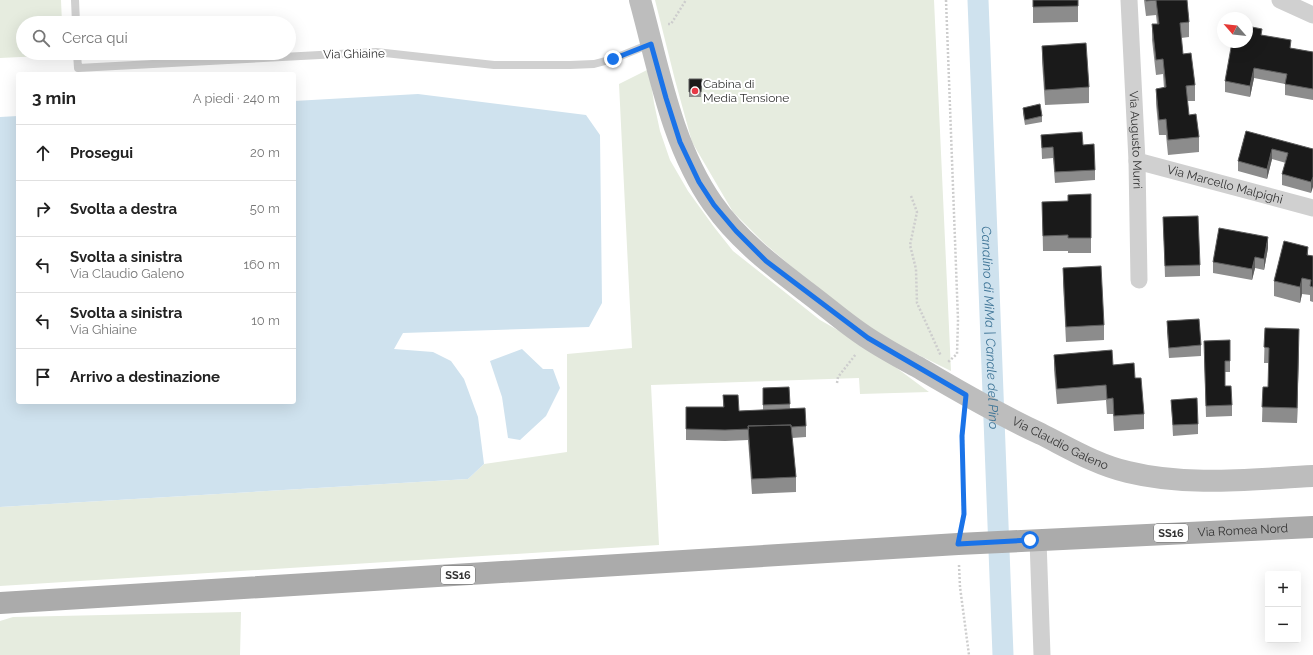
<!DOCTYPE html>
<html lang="it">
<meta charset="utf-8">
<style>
:root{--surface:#fff;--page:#f2f2f2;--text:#222;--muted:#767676;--line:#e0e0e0}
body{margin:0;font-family:Raleway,sans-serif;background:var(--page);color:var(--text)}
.controls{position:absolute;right:12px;bottom:12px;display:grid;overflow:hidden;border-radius:4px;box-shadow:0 4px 16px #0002}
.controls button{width:36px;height:36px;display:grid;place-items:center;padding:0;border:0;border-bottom:1px solid var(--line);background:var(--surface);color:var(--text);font:20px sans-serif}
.compass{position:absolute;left:1217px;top:12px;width:36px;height:36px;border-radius:50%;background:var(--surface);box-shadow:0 4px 16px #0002;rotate:298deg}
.stop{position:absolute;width:12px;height:12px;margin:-9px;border:3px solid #1a73e8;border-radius:50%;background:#fff}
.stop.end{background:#1a73e8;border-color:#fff;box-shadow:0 1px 4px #0008}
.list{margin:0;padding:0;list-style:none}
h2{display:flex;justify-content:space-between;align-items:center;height:52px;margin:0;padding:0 16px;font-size:17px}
h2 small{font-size:13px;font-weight:400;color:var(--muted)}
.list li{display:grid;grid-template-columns:26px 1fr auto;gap:12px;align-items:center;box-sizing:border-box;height:56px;padding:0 16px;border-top:1px solid var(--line)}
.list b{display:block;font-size:15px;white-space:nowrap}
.list p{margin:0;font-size:13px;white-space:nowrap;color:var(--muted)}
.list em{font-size:13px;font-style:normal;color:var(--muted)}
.icon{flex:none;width:22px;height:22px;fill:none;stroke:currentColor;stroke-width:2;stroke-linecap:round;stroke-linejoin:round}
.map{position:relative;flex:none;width:1313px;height:655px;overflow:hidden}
.search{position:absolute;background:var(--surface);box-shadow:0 4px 16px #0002;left:16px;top:16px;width:280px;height:44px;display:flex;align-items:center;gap:10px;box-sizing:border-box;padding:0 14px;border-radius:22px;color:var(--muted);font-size:15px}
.panel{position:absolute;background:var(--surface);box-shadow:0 4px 16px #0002;left:16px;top:72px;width:280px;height:332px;border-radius:4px}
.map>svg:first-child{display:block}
</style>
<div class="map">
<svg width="1313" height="655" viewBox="0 0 1313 655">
<rect width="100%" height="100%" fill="#fff"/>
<path fill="#e6ecdf" d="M0,0H61L62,23H23V53H63V55L0,58Z
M655,0H934L951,371L862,327L764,243L733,212L692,142L675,80Z
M649,69L654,103L660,131L670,160L688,191L714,227L733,251L820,320L871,349L929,392L860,394L859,378L651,385L659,545L0,586V507L468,479L484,464L567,452V354L632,348L619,84Z
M241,612L240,655H0V621L13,617Z"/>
<path fill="#cfe2ee" d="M418,94L586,115L600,135L602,303L589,327L403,333L394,349L433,352L451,361L464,379L478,417L484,464L468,479L0,507V117L18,116V402H294V101Z
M522,349L543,369H553L560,388L546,416L520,440L508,438L502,397L490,361Z"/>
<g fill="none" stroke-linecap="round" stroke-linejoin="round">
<path stroke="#cfe2ee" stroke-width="21" id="s1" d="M978,0L1003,655"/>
<path stroke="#cdcdcd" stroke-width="2.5" stroke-dasharray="2 2" stroke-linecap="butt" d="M946,0L958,320L957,354L948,362
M668,24H671L686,0
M911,196L917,212L910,245L916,269L917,303L941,356
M837,383L838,377L856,354
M962,522L963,514V418
M959,565L960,587L969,655"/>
<path stroke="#d0d0d0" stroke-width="8" d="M75,0L76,23
M77,53L78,68L376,52L494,65H570L594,64L613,59L650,44"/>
<g stroke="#d0d0d0" stroke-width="17">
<path id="s2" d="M1129,0L1137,161L1139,280"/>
<path d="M1280,0L1313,15"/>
<path id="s3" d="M1137,161L1313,208"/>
<path d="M1038,540L1042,655"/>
</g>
<path stroke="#bdbdbd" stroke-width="22" id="s4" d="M640,0C659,69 671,144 713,204C738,240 774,267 808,293C828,308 846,324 866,337C884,349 903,359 921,369C960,392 1000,415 1041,434C1069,448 1097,465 1128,472C1189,487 1251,479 1313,476"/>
<path stroke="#ababab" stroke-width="22" id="s5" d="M0,603L958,544L1313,527"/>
</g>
<path fill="#8c8c8c" d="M1033,0H1078V22L1033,23Z
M1144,0H1187L1189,22V37L1181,38L1183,54L1195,85V101H1187L1189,115L1199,137V152L1168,155L1166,135H1159L1156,104V89L1164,88L1163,74L1156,75L1152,40V24H1157L1156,15L1146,16Z
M1262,35L1291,48L1313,52V100L1285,95V84L1254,78L1250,97L1225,92V81Z
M1042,46L1089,87V103L1045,105L1042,62Z
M689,79H702L701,97H689Z
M1023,108L1042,116V122L1025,125L1023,114Z
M1246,131L1313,149L1311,193L1282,185V174L1286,163L1272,159L1267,179L1238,171V161Z
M1041,135L1083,145L1095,170V180L1055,183L1053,158L1042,159Z
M1042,202L1091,238V253H1068V251H1043Z
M1163,217L1200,265V276L1165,277Z
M1268,248L1264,270L1255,268L1252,280L1213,273V262Z
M1308,255L1313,256V302L1310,301V295L1302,294L1300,303L1274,296V281Z
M1063,268L1104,325V340L1066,342L1063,283Z
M1167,321L1201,345V356L1169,358L1167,332Z
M1265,328L1299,344L1297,423L1262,422L1263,387H1268L1269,363H1264Z
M1230,340V372H1225V386L1232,405V416L1206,417L1204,352Z
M1054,355L1113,365L1135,378L1144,414V429L1114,431L1113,414H1107L1106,400L1057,404L1054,370Z
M789,387L790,409L806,426V437L792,438L796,477V492L752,494L748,440L725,441L686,440V407H723V395L739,411L763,410V388Z
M1171,400L1198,424V434L1173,436Z"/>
<path fill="#5f5f5f" d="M1254,68V78L1250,97V86Z
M1272,149V159L1267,179V169Z
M1313,177V187L1311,193V182Z
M1268,237V248L1264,270V259Z
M1308,247V262L1307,255Z
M1255,257V268L1252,280V269Z
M1302,278V294L1300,303V287Z
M1299,329V344L1297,423V408Z"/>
<path fill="#1a1a1a" stroke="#5f5f5f" d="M1033,0H1078V6L1033,7Z
M1146,0H1156L1146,1Z
M1156,0H1187L1189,22L1180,23L1183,54L1191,53L1195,85L1186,86L1189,115L1196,114L1199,137L1168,140L1166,119L1159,120L1156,89L1166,87L1163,59L1156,60L1152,24H1159Z
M1247,26L1262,29L1261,35L1291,40L1290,48L1313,52V89L1285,84L1287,74L1254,68L1250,86L1225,81L1232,42H1247Z
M1086,43L1089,87L1045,90L1042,46Z
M689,79H702L701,92H689Z
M1040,104L1042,116L1025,120L1023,108Z
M1246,131L1313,149V177L1311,182L1282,174L1288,153L1272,149L1267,169L1238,161Z
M1082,132L1083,145L1094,144L1095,170L1055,172L1053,147L1042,148L1041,135Z
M1091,194V238H1068V235L1043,236L1042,202L1068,201V195Z
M1198,216L1200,265L1165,266L1163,217Z
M1219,228L1268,237L1264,259L1255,257L1252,269L1213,262Z
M1284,241L1308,247L1307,255L1313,256V287L1310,286L1311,280L1302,278L1300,287L1274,281Z
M1101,266L1104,325L1066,327L1063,268Z
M1199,319L1201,345L1169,348L1167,321Z
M1265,328L1299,329L1297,408L1262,407L1263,387H1268L1269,348L1264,347Z
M1230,340V361H1225V386H1231L1232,405L1206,406L1204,341Z
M1112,350L1113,365L1134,363L1135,378H1141L1144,414L1114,416L1113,398L1107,399L1106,385L1057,389L1054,355Z
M789,387L790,404L763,405V388Z
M723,395H738L739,411L805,408L806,426L791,427V425L748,426L749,429L725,430L686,429V407H724Z
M1197,398L1198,424L1173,425L1171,400Z
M791,425L796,477L752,479L748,426Z"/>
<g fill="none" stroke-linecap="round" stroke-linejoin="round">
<path stroke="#1a73e8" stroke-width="5" d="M613,59L651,44L666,98L680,142L699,182L714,205L736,231L766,261L868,338L966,395L962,436L964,514L958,544L1030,540"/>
</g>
<circle fill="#e63946" stroke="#fff" stroke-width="1.5" cx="695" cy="91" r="4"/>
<g text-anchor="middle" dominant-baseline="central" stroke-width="4" stroke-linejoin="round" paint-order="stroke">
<g fill="#fff" stroke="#707070" stroke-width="1">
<rect x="1154" y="524" width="34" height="18" rx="3"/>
<rect x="441" y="566" width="34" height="18" rx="3"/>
</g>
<g font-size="11" font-weight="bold" fill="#333">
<text x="1171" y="533">SS16</text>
<text x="458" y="575">SS16</text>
</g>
<g font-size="12" fill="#333" stroke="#fff">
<text transform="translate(354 54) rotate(-1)">Via Ghiaine</text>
<text stroke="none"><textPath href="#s2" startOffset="140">Via Augusto Murri</textPath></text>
<text stroke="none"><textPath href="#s3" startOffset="91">Via Marcello Malpighi</textPath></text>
<text stroke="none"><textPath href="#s4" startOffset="643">Via Claudio Galeno</textPath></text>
<text stroke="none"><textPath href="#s5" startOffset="1245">Via Romea Nord</textPath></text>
</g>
<g font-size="12" fill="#333" stroke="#fff" text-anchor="start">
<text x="703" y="84">Cabina di<tspan x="703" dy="14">Media Tensione</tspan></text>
</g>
<g font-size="13" font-style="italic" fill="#3f7597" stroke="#fff">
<text stroke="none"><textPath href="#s1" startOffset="328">Canalino di MiMa | Canale del Pino</textPath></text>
</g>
</g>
</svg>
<div class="controls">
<button>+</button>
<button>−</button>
</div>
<svg class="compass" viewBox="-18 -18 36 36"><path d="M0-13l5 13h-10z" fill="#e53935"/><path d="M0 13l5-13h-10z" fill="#767676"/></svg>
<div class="stop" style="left:1030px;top:540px"></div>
<div class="stop end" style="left:613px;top:59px"></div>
<div class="search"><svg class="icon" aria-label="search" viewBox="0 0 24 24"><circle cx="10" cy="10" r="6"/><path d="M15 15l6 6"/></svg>Cerca qui</div>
<section class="panel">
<h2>3 min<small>A piedi · 240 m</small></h2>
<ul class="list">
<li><svg class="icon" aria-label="ahead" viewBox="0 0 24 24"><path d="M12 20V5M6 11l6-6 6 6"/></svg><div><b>Prosegui</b></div><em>20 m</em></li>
<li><svg class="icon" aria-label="right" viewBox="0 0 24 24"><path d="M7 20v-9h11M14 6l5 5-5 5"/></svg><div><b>Svolta a destra</b></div><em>50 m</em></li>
<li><svg class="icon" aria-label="left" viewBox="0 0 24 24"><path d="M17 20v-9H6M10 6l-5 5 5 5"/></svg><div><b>Svolta a sinistra</b><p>Via Claudio Galeno</p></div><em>160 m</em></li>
<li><svg class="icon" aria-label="left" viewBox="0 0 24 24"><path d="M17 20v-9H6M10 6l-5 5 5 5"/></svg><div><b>Svolta a sinistra</b><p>Via Ghiaine</p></div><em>10 m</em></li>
<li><svg class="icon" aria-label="arrive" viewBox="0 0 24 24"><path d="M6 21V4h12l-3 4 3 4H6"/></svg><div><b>Arrivo a destinazione</b></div></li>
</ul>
</section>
</div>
